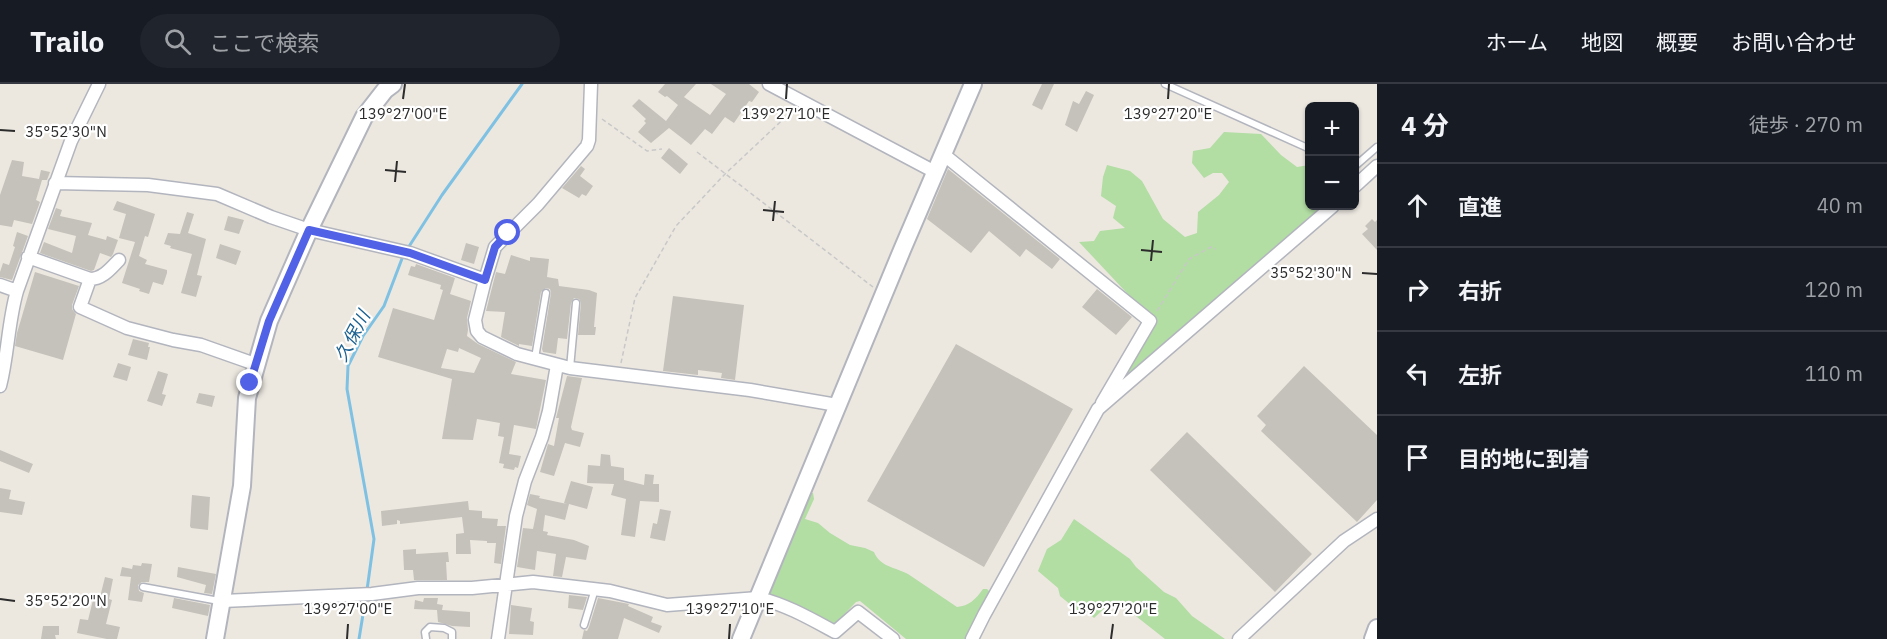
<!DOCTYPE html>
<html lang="ja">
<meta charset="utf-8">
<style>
:root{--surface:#171b24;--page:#20242c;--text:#f1f3f6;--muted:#9ea1a6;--line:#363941}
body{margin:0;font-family:"IBM Plex Sans","Noto Sans JP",sans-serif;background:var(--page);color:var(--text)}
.controls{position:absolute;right:18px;top:18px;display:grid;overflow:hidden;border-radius:9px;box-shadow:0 2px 4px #0004}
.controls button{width:54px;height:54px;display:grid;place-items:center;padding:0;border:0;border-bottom:2px solid var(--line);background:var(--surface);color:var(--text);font:30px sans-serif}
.stop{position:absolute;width:18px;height:18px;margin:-14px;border:4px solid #5262e7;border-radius:50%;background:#fff}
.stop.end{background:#5262e7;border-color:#fff;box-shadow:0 2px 6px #0008}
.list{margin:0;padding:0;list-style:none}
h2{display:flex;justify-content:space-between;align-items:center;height:78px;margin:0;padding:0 24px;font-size:26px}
h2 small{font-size:20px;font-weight:400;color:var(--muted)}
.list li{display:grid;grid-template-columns:39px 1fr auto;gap:18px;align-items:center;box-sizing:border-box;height:84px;padding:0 24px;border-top:2px solid var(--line)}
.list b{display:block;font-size:22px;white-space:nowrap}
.list em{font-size:20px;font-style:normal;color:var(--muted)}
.icon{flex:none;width:33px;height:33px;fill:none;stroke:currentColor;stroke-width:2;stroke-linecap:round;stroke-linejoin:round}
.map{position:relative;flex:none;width:1377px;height:555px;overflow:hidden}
header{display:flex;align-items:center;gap:36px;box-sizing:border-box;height:84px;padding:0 30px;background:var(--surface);border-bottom:2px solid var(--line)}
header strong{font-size:28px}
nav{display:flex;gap:33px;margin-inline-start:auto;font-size:21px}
.search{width:420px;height:54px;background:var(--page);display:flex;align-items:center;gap:15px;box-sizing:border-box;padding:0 21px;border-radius:33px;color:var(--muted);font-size:22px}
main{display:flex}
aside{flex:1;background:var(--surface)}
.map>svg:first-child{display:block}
</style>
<header>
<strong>Trailo</strong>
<div class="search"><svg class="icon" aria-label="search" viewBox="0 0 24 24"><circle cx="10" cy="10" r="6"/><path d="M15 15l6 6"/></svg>ここで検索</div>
<nav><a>ホーム</a><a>地図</a><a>概要</a><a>お問い合わせ</a></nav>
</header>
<main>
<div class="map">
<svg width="1377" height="555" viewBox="0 0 1377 555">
<rect width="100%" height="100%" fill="#ece8e0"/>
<path fill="#b2dda3" d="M1224,48L1261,50L1281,71L1297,83L1309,81L1310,122H1326L1271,167L1264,176L1250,184L1216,217L1188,238L1164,264L1117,304L1154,238L1079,158L1094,157L1100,147L1125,144L1113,134L1116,122L1101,112L1103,93L1107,81L1130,87L1142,97L1163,135L1185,153L1197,149L1198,128L1219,111L1229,98L1222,89H1213L1204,94L1192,79L1193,67L1210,64Z
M809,408L813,409L814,415L805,435L818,439L830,449L850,461L865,464L874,468C880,483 895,483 908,490L957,523C969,522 976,515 983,505H987L990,508L967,555H906L860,517L856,518L836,539L830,540L767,512Z
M1074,435L1130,475L1136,483L1164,508L1176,514L1192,532L1225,555H1165L1118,518L1108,521L1094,534L1088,528L1077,526L1060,512L1058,504L1038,487L1047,465L1061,456Z"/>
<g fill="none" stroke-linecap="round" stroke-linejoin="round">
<path stroke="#7fc1e3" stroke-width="3" d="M408,164L442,111L522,0
M367,506L374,455L347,305L348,282L363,252L384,222L403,172
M359,555L366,512"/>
</g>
<path fill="#c5c2bb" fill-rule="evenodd" d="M665,0H696L684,13L710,31L726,10L711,0H749L759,8L752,18L749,17L734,39L725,33L712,50L705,45L691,61L669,44L651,59L638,48L646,39L644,37L646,35L632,22L639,15L666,37L678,21L667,12L665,13L658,8Z
M1042,0H1054L1042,26L1032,21Z
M1086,7L1094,11L1077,48L1065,41L1073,17L1079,20Z
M669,64L688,80L680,90L661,74Z
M12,76L24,78L22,92L39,95L41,86L50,88L47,96H42L36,116L40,118L32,140L14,136L12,143L0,141V111Z
M581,82L585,85L580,92L593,102L586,112L582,110L579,114L562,104Z
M948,85L1060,175L1052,185L1026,165L1020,173L989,147L971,169L927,135Z
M117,117L155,130L148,153L145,152L139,172L147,176L145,180L167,186V189L163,201L153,198L149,210L139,207L140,205L122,199L135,158L119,154L126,130L113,126Z
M56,124L62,126L60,132L92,139L88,151L106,156L107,152L118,156L113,170L111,173L100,169L94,186L91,187L40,169L44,158L72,169L76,152L48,145Z
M187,128L194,130L188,149L206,155L197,191L202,192L196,213L181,209L192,170L170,164L171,162L164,160L168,149L180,150Z
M228,132L244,136L239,150L224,146Z
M1372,135L1375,138L1377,136V166L1362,150L1368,145L1365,142Z
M17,148L28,152L12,196L0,193V188L3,179L9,181L15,163L13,162Z
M466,159L479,163L474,180L461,176Z
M220,160L241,167L236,181L216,174Z
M511,171L530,177V173L549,175L547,193L558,195L559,202L589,206L597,209L594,243H596L595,251H578L581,219L579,215L574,214L571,219L567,255L558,254L556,270L543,268L542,265L551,209L550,205L546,204L541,208L532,262L519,260V262L501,253L505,228L486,227L496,188L505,190Z
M416,180L455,194L450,210L471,217L467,234L468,246L467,252L478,260L516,278L511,290L546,296L536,345L514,341L509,370L521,372L518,384L515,383L514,386L503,384L504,380L499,379L504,353L498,352L500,339L477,335L473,356L442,355L452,295L378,273L393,224L434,236L443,206L440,205L441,201L408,191L411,182L415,183ZM459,264L481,274L474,289L441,284L447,265L458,268Z
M35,188L79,202L72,221V225L76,230L63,276L15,262L17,249Z
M1097,205L1132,233L1116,251L1082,223Z
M673,212L744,221L735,296L721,294L722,289L698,286V291L663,287Z
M133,255L149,259L148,263H150L147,276L128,271Z
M956,260L1073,325L984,483L867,417Z
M118,279L131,283L127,297L113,293Z
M1304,282L1377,351V416L1357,438L1261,347L1266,341L1257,332Z
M158,287L168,290L162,310L166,311L162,322L147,317Z
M567,292L582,294L571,343L572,346L584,349L580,363L565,359L554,392L540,388L548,360L554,362L559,334H556Z
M199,309L215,312L212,323L196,319Z
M1187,348L1312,470L1275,508L1150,386Z
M0,366L33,380L29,389L0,377Z
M601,370L610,371L611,382L624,384V396L644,401L645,390L654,391L653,400H659V418L640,417L635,453L621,451L626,415L611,411L614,400L587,399L588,381L600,382Z
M571,397L593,403L587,425L569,420L565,436L545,431L543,447L548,448L547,451L574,456L589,462L586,476L566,473L562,493L553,492L556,470L537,467L535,486L517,483L523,444L533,445L537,425L527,421L530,410L540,412L539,414L567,420L564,419Z
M0,404L11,406L9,415L25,418L22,431L0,428Z
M192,411L210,413L208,446L191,444L190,442Z
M468,417L469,426L482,427V434L498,435L497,442H506L501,480L494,479L496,459H487V457L470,456L471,470H456V450L464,449L462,433L400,440V437L397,436V440L382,442L381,427Z
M660,425L671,427L665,457L650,454L653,439L657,440Z
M416,465V470L448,468L449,478H446L447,496H414L413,486H404L403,466Z
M142,479L152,480L149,498H142L138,501L139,507L144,509L142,518L128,516L131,493L120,492L122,483L132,485L133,481L141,482Z
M178,483L216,490L212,510L204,509L206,501L177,493Z
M105,493L113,495L109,515L112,516L106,540L120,543L117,555H107L77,549L80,535L88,536L94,512L100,513Z
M569,511L587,513L583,526L568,524Z
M174,514L210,521L208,532L172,524Z
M424,514H438L437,520L443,521L442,526L470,528V543L452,542L438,538L437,526L414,525L415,516L423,518Z
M598,514L629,520L628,522L653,533L651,538L662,542L659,549L624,534L618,555H582L584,546L587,547L589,543Z
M511,521L532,524L530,537L534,538L533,551L509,550Z
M43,542H59V551H55L56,555H41Z"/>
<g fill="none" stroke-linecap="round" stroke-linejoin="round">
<defs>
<path id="lane" d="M1165,0L1310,65
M1354,83L1377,63
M535,274L546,209
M570,284L576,219
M143,503L219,517
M584,541L595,505
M426,555L425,548L430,543L444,544L452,548V555"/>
<path id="street" d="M591,0L589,56L587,62L538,120L495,163L485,196L475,236L477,247L482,253L517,270L570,284L750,306L837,321
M769,0L935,88
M943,70L1150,237L1102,319
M55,99L148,101L217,110L271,133L309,146L410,169L485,196
M1354,103L1377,82
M28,173L90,195C103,195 111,184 119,176
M90,195L80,223L127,244L173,256L201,261L255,280
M0,201L17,207
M0,302C8,271 8,238 17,207L71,57L99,0
M223,517L372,510L418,504H472L533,498L610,507L667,521L758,514C785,520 811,535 835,548L858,528L893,555
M498,555L516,432L525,397L542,353L549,327L557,281
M972,555L984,531L1098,325L1333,122
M1239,555L1344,457L1377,435"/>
<path id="secondary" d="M215,555L242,402L247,314L269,237L309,146L364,33L385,6L393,0
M741,555L902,166L973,0
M1373,555L1377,544"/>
</defs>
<use href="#lane" stroke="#b3b5be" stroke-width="9"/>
<use href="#street" stroke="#b3b5be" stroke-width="15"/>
<use href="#secondary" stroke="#b3b5be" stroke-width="20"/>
<path stroke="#c8c8c8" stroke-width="1.5" stroke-dasharray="4.5 3" stroke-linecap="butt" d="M602,35L647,67L662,65
M697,68L873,203
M1157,227L1189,175L1211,163L1216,165
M621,279L635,214L676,142L725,90L792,27"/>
<use href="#lane" stroke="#fff" stroke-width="6"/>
<use href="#street" stroke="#fff" stroke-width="12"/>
<use href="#secondary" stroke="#fff" stroke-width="16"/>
</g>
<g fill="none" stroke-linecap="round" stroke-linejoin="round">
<path stroke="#5262e7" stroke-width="8" d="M250,299L269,237L309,146L410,169L485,196L495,163L508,149"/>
</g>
<path fill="none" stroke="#2c2c2c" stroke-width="2" d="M403,15L405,0M786,15L787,0M1168,15L1169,0M0,46L15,47M385,86L406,88M395,98L397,77M763,126L784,128M773,137L775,117M1141,166L1162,168M1151,177L1153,156M1362,189L1377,190M0,515L15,517M347,555L348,540M729,555L730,540M1111,555L1113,540"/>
<g text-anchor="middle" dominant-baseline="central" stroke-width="4.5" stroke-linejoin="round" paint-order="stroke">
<g font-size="18" font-style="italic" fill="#1c6090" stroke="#fff">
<text transform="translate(352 252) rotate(-62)">久保川</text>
</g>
</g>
<g font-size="15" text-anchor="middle" fill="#2c2c2c" stroke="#fff" stroke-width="4.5" stroke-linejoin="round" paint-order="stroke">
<text x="403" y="35">139°27'00"E</text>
<text x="786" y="35">139°27'10"E</text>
<text x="1168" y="35">139°27'20"E</text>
<text x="66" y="53">35°52'30"N</text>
<text x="1311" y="194">35°52'30"N</text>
<text x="66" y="522">35°52'20"N</text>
<text x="348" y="530">139°27'00"E</text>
<text x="730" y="530">139°27'10"E</text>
<text x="1113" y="530">139°27'20"E</text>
</g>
</svg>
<div class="controls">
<button>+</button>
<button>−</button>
</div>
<div class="stop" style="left:508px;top:149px"></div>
<div class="stop end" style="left:250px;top:299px"></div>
</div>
<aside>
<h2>4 分<small>徒歩 · 270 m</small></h2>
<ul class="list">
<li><svg class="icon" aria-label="ahead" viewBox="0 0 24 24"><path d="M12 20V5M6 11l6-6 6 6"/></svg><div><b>直進</b></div><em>40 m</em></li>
<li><svg class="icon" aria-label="right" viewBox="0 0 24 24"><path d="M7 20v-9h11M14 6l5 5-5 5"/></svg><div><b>右折</b></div><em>120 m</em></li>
<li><svg class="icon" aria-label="left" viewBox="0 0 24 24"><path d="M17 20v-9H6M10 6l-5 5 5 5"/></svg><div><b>左折</b></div><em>110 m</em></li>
<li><svg class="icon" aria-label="arrive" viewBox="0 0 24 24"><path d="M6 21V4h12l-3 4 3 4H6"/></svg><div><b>目的地に到着</b></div></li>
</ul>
</aside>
</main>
